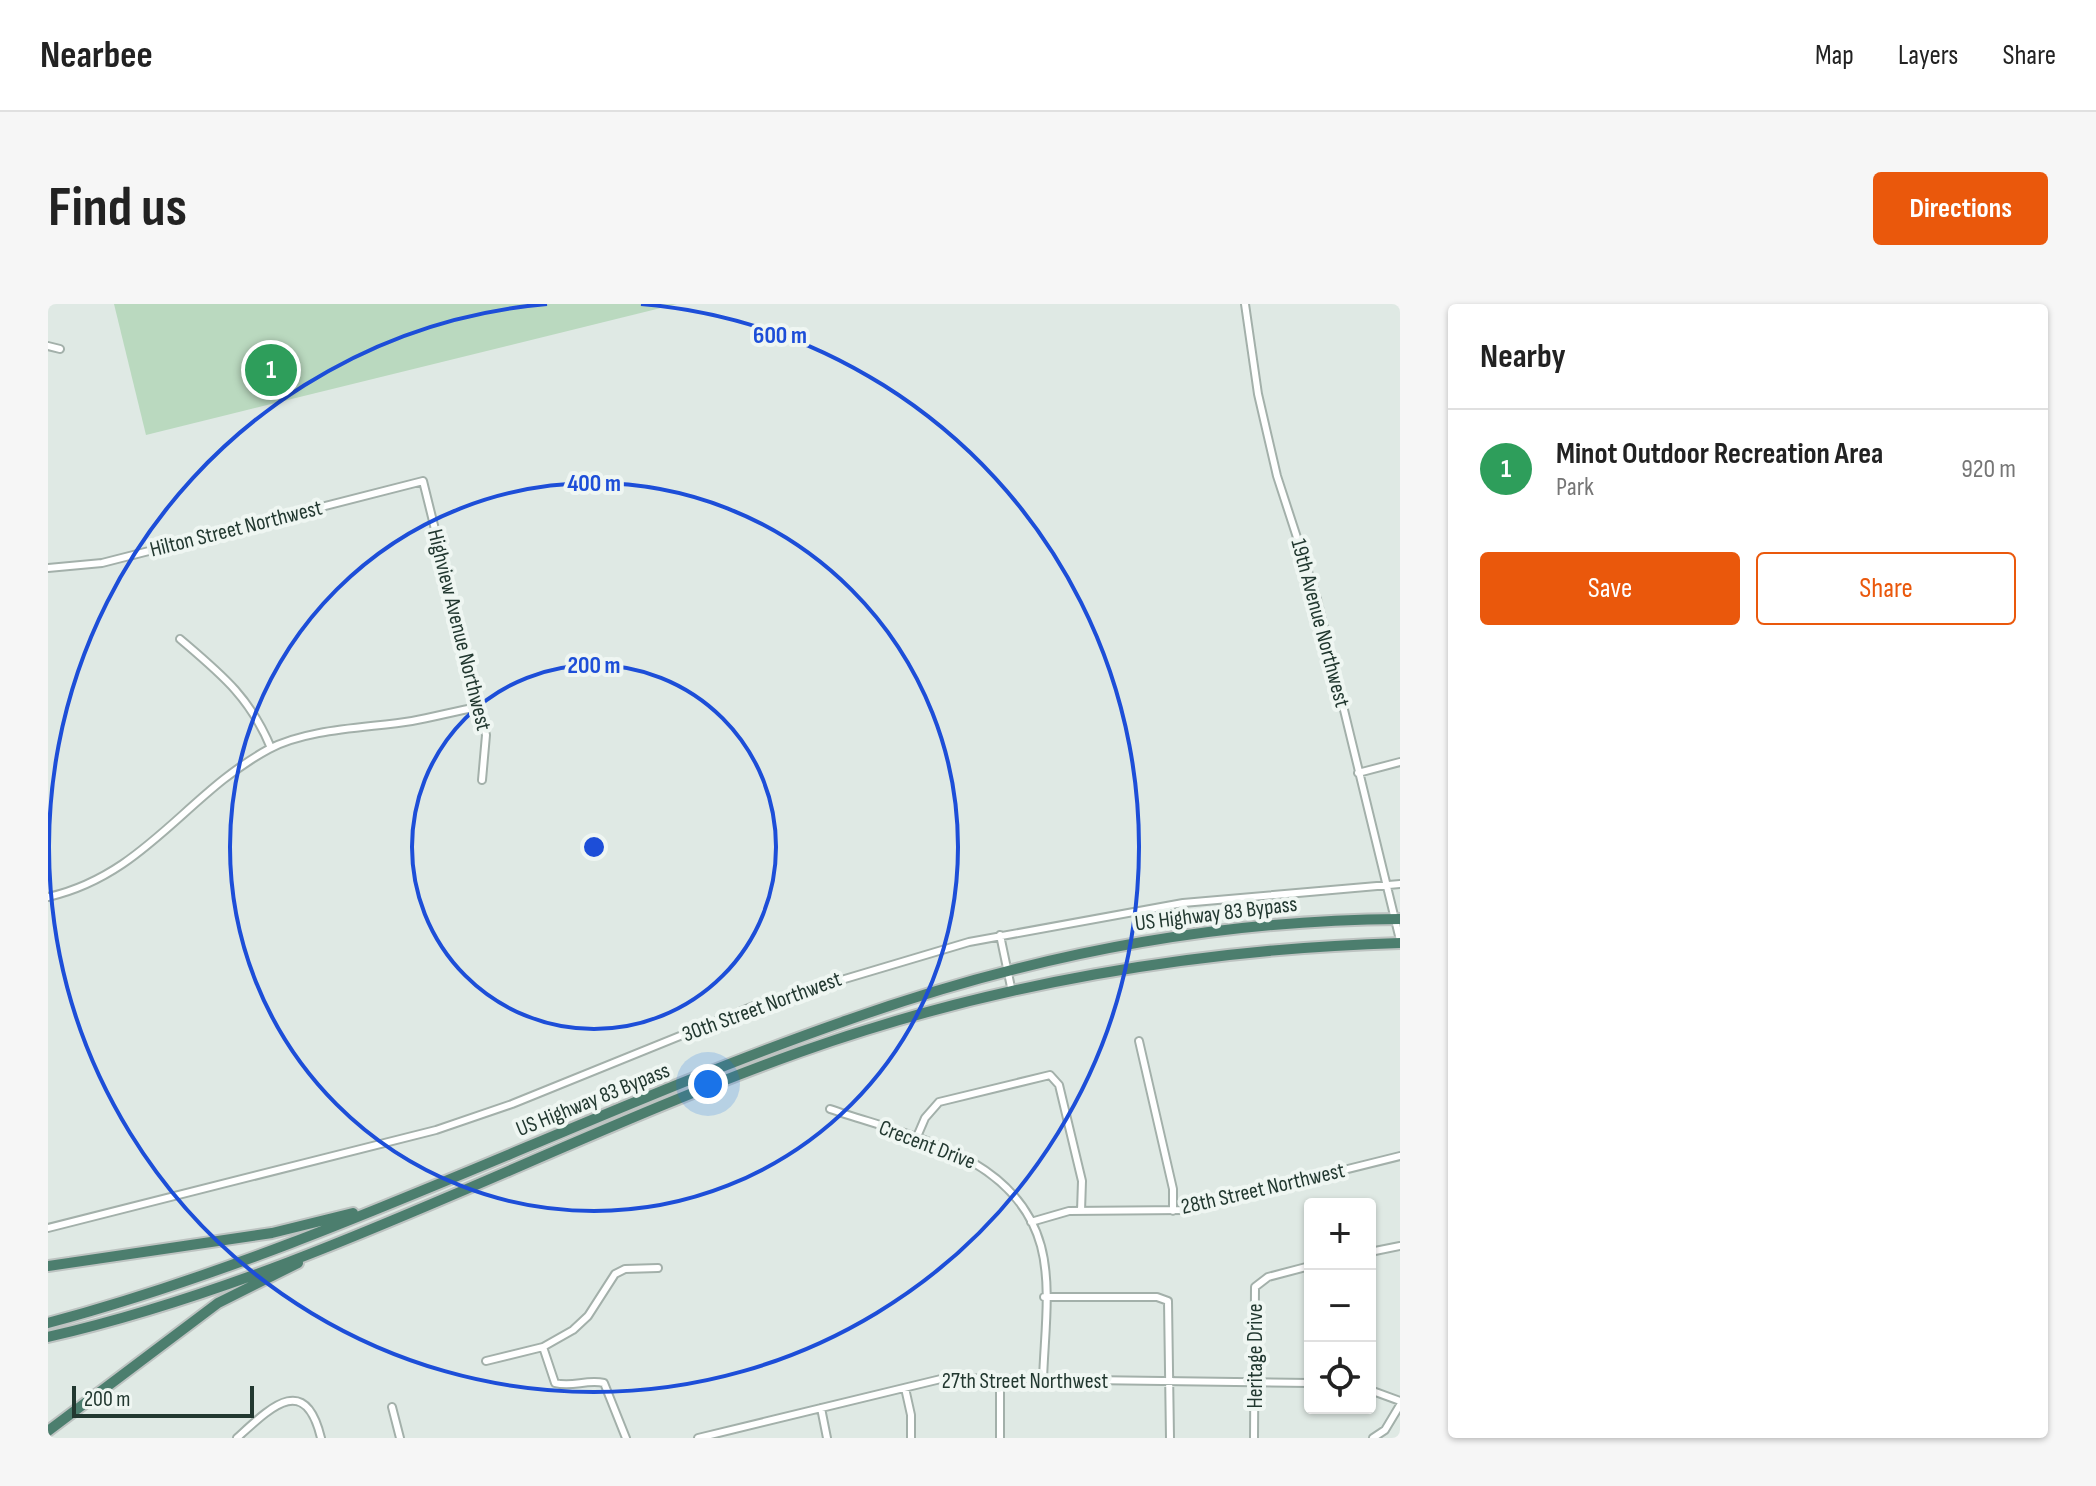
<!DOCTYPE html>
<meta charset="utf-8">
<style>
:root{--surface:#fff;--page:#f6f6f6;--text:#222;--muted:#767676;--line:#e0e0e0;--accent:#ea580c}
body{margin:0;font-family:"Sofia Sans Condensed",sans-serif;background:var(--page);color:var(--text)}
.controls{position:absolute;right:24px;bottom:24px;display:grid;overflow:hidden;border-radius:8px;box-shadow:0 2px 6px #0004}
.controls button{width:72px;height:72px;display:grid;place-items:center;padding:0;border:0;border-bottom:2px solid var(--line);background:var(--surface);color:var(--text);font:40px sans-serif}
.scale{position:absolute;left:24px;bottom:20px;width:182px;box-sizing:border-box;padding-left:8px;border:4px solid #223830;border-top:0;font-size:22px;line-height:28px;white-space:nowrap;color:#223830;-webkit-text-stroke:6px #eff6f2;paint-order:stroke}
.you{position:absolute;left:660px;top:780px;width:28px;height:28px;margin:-20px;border:6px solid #fff;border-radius:50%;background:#1a73e8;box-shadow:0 0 0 12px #1a73e833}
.badge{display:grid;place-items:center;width:52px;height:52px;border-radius:50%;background:var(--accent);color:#fff;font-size:26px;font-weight:700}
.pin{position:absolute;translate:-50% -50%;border:4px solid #fff;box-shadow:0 2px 8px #0006}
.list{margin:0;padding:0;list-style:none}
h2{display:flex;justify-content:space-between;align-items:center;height:104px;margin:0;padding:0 32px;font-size:34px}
h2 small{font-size:26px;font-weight:400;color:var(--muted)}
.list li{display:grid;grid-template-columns:52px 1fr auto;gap:24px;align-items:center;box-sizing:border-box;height:120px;padding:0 32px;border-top:2px solid var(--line)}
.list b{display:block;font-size:30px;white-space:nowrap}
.list p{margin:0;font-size:26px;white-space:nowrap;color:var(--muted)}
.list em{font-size:26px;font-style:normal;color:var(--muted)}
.actions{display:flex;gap:16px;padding:24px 32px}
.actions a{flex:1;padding:18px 0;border:2px solid var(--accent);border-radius:8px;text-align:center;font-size:28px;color:var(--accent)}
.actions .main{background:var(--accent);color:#fff}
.icon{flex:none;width:44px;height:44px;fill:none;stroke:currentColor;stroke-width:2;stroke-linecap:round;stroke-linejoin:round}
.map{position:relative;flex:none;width:1352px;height:1134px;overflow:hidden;border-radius:8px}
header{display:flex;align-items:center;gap:48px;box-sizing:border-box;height:112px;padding:0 40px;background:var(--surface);border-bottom:2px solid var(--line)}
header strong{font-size:38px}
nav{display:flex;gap:44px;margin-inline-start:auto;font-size:28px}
.intro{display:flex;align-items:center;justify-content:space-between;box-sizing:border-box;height:192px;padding:0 48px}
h1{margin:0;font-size:56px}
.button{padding:20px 36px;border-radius:8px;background:var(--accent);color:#fff;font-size:28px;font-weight:700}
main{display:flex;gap:48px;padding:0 48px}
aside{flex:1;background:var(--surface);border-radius:8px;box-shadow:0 2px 6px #0004}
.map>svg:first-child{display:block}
</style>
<header>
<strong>Nearbee</strong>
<nav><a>Map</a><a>Layers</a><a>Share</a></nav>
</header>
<div class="intro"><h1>Find us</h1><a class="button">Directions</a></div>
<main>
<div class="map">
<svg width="1352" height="1134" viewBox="0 0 1352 1134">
<rect width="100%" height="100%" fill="#dfe9e4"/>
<path fill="#bad9bf" d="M66,0H629L98,131Z"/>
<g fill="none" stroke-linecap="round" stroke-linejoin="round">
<defs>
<path id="minor" d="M1197,0L1210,90L1229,172L1269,295L1352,636
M0,42L12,45
M0,264L54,259L375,177L438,431L434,476
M132,335C173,370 202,393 223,444
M1310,469L1352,458
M0,593C97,571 139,489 221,445C261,424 321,424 364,417C386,413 408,407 430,403
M952,631L964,688
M1091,737L1125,885V907
M782,805C860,832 968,850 993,942C1004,983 996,1034 995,1077
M868,835L877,814L891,798L1002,771L1011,781L1034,877L1033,907
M983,918L1021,907L1135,906L1352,852
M0,924L388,826L464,800L706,702L921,638L1135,599L1352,580
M1322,948L1352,942
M996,993H1109L1120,997L1122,1134
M495,1043L525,1026L540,1012L567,970L577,965L610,964
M438,1057L495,1043L507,1079C524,1084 538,1075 556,1079L578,1134
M857,1084L863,1111V1134
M1322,1086L1352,1097
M344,1103L352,1134
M773,1104L779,1134
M189,1134C221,1105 257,1067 273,1134
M650,1134L897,1074L1262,1079
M952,1134V1075
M1206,1134L1207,983L1220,973L1262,962
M1325,1134L1337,1126L1352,1101"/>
<path id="trunk" d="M0,962L224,929L305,909
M0,1019C277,945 530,810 800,716C977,653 1164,616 1352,615
M0,1033C262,973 500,838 752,748C943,680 1149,645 1352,639
M0,1127L170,999L250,959"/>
</defs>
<use href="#minor" stroke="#a3b0aa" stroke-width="10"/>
<use href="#trunk" stroke="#bdc3c1" stroke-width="14"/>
<use href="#minor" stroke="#fff" stroke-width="6"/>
<use href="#trunk" stroke="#4c7e6e" stroke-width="10"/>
</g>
<g fill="none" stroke="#1d4ed8" stroke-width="4">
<circle cx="546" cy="543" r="182"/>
<circle cx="546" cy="543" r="364"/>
<path d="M593 0A545 545 0 1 1 499 0"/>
</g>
<g text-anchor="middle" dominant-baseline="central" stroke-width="8" stroke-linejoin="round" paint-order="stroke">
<g font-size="22" fill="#223830" stroke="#eff6f2">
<text transform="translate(188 225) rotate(-14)">Hilton Street Northwest</text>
<text transform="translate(1272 319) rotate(75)">19th Avenue Northwest</text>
<text transform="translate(411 326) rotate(76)">Highview Avenue Northwest</text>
<text transform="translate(1168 610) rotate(-7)">US Highway 83 Bypass</text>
<text transform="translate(714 703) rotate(-20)">30th Street Northwest</text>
<text transform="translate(545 796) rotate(-22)">US Highway 83 Bypass</text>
<text transform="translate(879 841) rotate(21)">Crecent Drive</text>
<text transform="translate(1215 885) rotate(-13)">28th Street Northwest</text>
<text transform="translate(1207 1052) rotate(-90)">Heritage Drive</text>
<text x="977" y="1077">27th Street Northwest</text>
</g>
</g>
<circle cx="546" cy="543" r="12" fill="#1d4ed8" stroke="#eff6f2" stroke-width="4"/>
<g font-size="24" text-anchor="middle" font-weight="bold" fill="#1d4ed8" stroke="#eff6f2" stroke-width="8" stroke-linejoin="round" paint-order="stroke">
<text x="732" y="39">600 m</text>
<text x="546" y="187">400 m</text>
<text x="546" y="369">200 m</text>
</g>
</svg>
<div class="controls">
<button>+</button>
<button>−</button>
<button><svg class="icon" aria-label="locate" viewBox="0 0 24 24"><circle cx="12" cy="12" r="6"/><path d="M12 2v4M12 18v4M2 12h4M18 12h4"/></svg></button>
</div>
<div class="scale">200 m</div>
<div class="you"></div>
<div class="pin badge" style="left:223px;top:66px;background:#2e9e5b">1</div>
</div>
<aside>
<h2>Nearby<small></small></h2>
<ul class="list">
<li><span class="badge" style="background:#2e9e5b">1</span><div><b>Minot Outdoor Recreation Area</b><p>Park</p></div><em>920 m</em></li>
</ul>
<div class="actions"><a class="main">Save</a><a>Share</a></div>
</aside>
</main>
